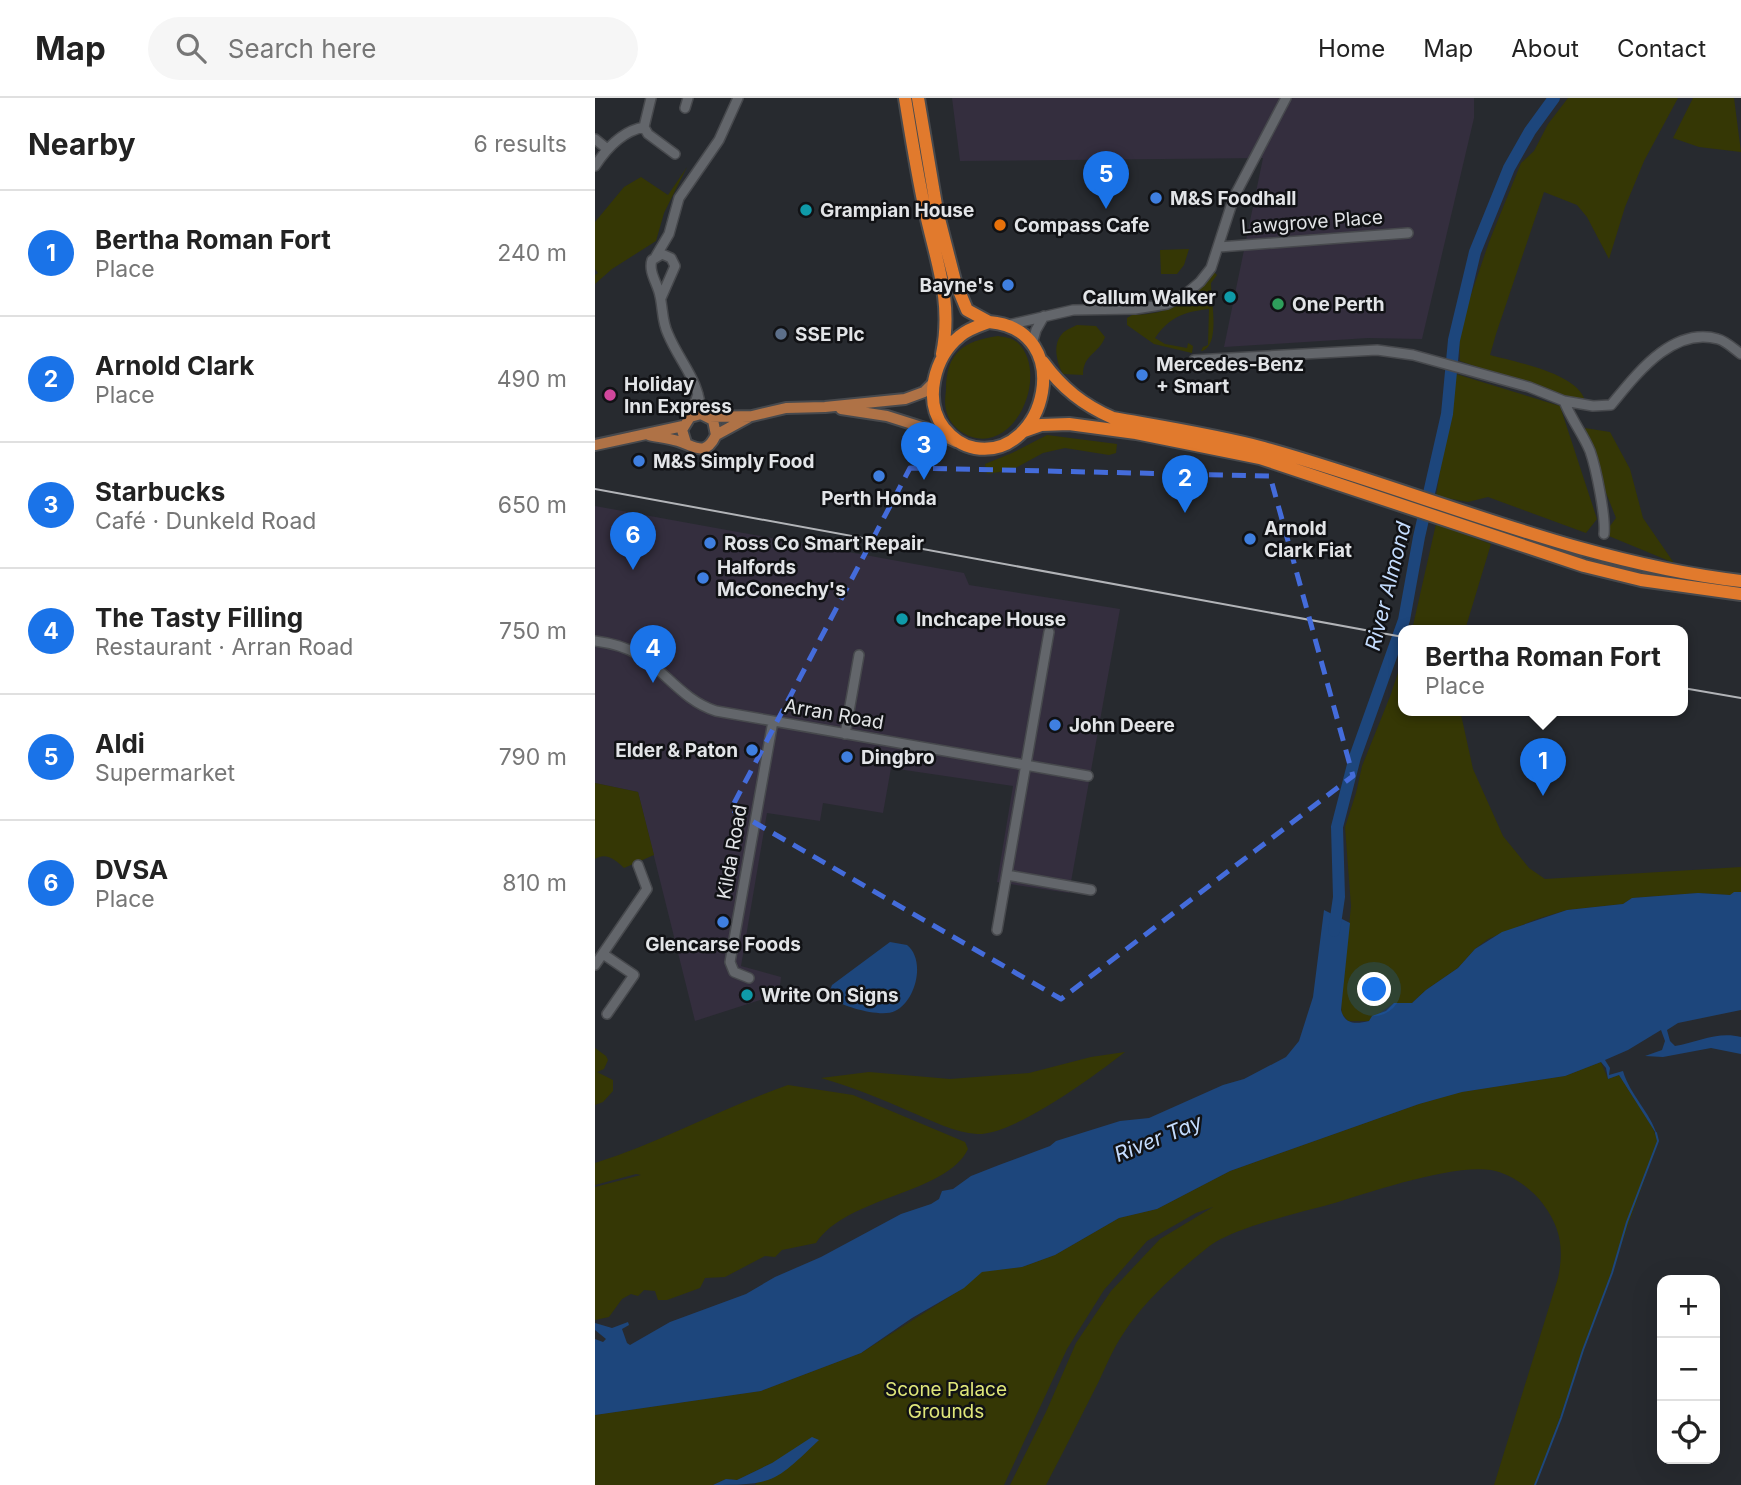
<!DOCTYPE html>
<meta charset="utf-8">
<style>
:root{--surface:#fff;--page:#f6f6f6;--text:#222;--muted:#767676;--line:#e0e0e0;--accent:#1a73e8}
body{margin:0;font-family:Inter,sans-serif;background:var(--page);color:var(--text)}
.controls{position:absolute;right:21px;bottom:21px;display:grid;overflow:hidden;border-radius:14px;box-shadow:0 7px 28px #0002}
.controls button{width:63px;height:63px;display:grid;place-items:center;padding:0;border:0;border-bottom:2px solid var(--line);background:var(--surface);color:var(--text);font:35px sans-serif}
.you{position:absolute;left:780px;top:892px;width:24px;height:24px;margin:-18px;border:5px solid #fff;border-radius:50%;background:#1a73e8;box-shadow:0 0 0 10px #1a73e833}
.badge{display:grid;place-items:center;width:46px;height:46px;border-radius:50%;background:var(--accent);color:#fff;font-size:23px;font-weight:700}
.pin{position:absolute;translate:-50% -58px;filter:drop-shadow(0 2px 4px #0008)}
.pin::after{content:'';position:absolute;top:37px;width:24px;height:21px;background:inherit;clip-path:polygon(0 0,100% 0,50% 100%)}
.popup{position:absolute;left:803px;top:527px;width:290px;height:91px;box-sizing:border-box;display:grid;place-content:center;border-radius:14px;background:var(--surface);filter:drop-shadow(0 2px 5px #0005);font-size:23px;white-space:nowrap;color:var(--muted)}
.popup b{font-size:26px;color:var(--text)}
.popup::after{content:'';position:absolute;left:50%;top:100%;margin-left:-14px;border:14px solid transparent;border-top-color:var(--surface)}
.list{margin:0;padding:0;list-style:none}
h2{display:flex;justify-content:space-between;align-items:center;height:91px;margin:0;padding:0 28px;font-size:30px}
h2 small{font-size:23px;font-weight:400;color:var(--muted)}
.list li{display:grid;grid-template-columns:46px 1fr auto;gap:21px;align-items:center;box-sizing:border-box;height:126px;padding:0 28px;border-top:2px solid var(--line)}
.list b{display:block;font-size:26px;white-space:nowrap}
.list p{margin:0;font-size:23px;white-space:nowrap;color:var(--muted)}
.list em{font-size:23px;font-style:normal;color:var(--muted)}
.icon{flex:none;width:38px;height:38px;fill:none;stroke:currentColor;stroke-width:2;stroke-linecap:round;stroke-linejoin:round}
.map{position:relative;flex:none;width:1146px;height:1387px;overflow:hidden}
header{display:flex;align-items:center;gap:42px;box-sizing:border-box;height:98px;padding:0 35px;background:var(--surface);border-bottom:2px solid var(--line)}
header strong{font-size:33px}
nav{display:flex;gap:38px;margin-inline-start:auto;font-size:24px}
.search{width:490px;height:63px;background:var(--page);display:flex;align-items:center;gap:18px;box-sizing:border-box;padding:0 24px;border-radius:38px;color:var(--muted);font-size:26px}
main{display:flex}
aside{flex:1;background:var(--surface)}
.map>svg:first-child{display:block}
</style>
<header>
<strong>Map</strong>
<div class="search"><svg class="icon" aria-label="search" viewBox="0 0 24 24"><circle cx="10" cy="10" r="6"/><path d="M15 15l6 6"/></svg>Search here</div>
<nav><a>Home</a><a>Map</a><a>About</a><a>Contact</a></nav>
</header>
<main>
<aside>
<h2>Nearby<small>6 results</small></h2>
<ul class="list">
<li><span class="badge">1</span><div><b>Bertha Roman Fort</b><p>Place</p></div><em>240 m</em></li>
<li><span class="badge">2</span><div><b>Arnold Clark</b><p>Place</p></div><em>490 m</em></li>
<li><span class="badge">3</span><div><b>Starbucks</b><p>Café · Dunkeld Road</p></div><em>650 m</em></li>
<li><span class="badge">4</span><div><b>The Tasty Filling</b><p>Restaurant · Arran Road</p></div><em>750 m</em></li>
<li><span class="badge">5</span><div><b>Aldi</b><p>Supermarket</p></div><em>790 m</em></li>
<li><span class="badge">6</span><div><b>DVSA</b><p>Place</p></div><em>810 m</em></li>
</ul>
</aside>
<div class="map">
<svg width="1146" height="1387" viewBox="0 0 1146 1387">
<rect width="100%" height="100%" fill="#272a2f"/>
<path fill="#342e3e" d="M357,0H879V20L827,241L773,240L629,249L668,60L365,63Z
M0,408L369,475L374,487L525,511L474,795L402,784L418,688L296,670L288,715L228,705L225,723L172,715L146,868L186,879L184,896L100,923L43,694L0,685Z"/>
<path fill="#353705" d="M973,0H1083L1049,63L1030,109L1014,161L992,119L982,107L949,94L901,236L895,257C920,264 983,275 990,303L954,293L865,263L864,235L867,223L894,144L926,65L939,53L953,26Z
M1098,0H1139L1146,54L1104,49L1078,40Z
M92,69L69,115L61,143L17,171L0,186V177L3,175L0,171V124L29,89L46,79L73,97Z
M594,151L589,167L582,176H566L565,152Z
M619,174L622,177L616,185C616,202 626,249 606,253L608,249L613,247L614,211C588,214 575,219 560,240L570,246L592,250L593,245L598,248L597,255L559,246L532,227V220L537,217C575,216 597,205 619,174Z
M482,227L501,228L510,239C504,256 488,256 488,277L468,276C462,265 457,247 467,236C470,232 478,229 482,227Z
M403,238C409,239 418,240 423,245C454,275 422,353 377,339C367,336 357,328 353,318C349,309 350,302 351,292C351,255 368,243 403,238Z
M861,276L965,308L1002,421L991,435L893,399L873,404L841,398Z
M990,330L1015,334L1035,371L1048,420L1079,465L1009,436L1021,420L995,354Z
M452,337L522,346L521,355L514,357L470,350L448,355L417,372L392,376L390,366L417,355Z
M841,426L896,446L870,532H817Z
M808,559V612H865L878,671L908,738L934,770L950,781L1146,769V794L1135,797L1103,795L1037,800L1028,806L972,812L942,821L893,841L880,851L863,870L831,892L817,905H799L774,923H753L747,916L746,906L756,808L750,729L761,695L767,668L796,596Z
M0,685L43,694L59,757L29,770C21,762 11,754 0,761Z
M0,950L11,958L13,962L9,971L2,974L18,982V993L8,1004L0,1007Z
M530,954C499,978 420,1037 382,1036C360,1035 336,1022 316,1014C287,1001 257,989 226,980L274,974L355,981L434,975L496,959Z
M1006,964L1013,981L1024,977L1057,1028L1063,1043L941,1387H899L963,1180C969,1151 966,1130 948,1106C937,1091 915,1075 896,1072C856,1066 776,1094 736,1106C704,1115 636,1130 612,1150C581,1175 550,1202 528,1236C518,1251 511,1268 504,1283C486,1318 469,1353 451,1387H415L451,1314L481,1245L516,1193L565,1141L618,1109L601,1115L552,1143L509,1192L472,1251L409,1387H160L177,1365L142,1382L131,1381L118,1387H0V1317L166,1293L266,1255L368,1190L387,1173L427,1169L460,1157L524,1120L562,1111L635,1073L824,1006L866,994L970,978Z
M193,987L258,997L370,1044L373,1051C352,1096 252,1098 221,1145L187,1152L180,1159L170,1158L130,1179L110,1180L105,1190L72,1202H63L60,1193L49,1192L43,1198L36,1196L27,1201L14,1219L0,1222V1089L46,1077L41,1076L0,1087V1065C66,1044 127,1010 193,987Z"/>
<path fill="#1d467c" d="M1139,794H1146V912L1083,925L1072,932L1075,943L1080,948C1103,944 1123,933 1146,939V956L1116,950L1068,959L1050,958L1067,952L1070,943L1066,932L1033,952L1010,962L1015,970L1014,977L1028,973C1035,997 1055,1014 1062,1037L1024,977L1013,981L1011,970L1006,964L970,978L867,994L824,1006L635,1073L562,1111L524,1120L460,1157L427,1169L387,1174L369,1190L317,1220L266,1255L166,1293L0,1317V1241L8,1244L11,1241L0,1232V1225L17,1230L33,1224L34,1227L27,1231L32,1245L35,1247L75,1224L151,1196L180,1179L226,1159L306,1116L336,1106L344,1101L347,1093L358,1091L376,1078L404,1067L455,1048L461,1043L525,1023L554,1020L628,987L649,981L691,959L704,943L718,899L729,812L755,825L746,912C750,927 761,926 774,923L777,918L791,913L799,905H817L831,892L863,870L880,851L907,834L972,812L1028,806L1037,800L1103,795L1135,797Z
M295,844L312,847C331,862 321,903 300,913C287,920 249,909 237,901L234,895L237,887Z
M217,1339L224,1342C180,1384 179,1387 118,1387L131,1381L142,1382L177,1365Z"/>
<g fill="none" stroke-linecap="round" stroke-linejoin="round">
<path stroke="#1d467c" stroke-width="2" d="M940,1387L966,1320L988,1252L1017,1175L1032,1124L1063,1043L1061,1035"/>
<path stroke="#1d467c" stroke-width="12" d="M739,833L744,799L742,729L760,659L809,522L824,439L852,316L859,242L880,154L914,70L935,33L959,0"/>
<defs>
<path id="minor" d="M90,10L93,0
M49,29L53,36L80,56
M0,41L11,50
M0,68C11,51 28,33 49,29L56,0
M624,149L813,135
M61,158L74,136L84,100L124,42L143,0
M66,200L80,168L76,160L67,156L57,162C53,174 63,186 65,198C68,211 67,224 73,236C85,265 105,282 106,316
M413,227L478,212L540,211L572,206L592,195L605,184L616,170L639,99L691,0
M437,246L441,232L449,218
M599,262L782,252L818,257L934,289L969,303C976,321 988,336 995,353C1001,370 1011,419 1009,436
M969,303L998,308L1016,307C1041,277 1077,228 1123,241C1131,243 1139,251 1146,256
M95,319L103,296
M0,543C15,545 29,548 42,556C71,573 87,602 121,613L493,678
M250,636L264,557
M412,777L496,792
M402,832L454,534
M8,856L39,877L12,916
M0,867L52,791L43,767
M154,880L139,874L135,864L178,623"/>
<path id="major" d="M246,311L292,318L333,331L361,344
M114,319L157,318L191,310L230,309L310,301L329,294L339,284
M54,337C63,339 73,340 83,343C100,348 110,360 121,337L118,322L106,316L95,319L87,332L91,345
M121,337L154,319
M0,347L88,328"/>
<path id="highway" d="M310,0C316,37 322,75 330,112C341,163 358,203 347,256
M323,0L342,113L360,183L372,212L394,224
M394,224C482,231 452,362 380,350C368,348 357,340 349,330C328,303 339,259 365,238C373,231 383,228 394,224Z
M448,264C467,290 488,307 518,320C568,329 620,337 669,350C828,394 981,464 1146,483
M429,333L446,327L474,326L541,335L665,360L989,468L1046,482L1146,496"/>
</defs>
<use href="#minor" stroke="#47494d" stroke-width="12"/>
<use href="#major" stroke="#47494d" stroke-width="14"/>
<use href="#highway" stroke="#47494d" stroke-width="16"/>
<use href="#minor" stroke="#63666b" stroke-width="9"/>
<use href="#major" stroke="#af7246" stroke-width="10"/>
<use href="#highway" stroke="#e17a2d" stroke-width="12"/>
<path stroke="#b2b4b8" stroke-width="2" d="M0,391L808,539
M1088,590L1146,600"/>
</g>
<path fill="none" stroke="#446cdb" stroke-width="5" stroke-dasharray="14 9" stroke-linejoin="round" d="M315,370L675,378L758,678L466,901L136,711Z"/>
<g fill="#3f7fe0" stroke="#111215" stroke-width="2.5">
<circle cx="561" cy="100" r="7"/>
<circle cx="413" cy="187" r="7"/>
<circle cx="547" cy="277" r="7"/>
<circle cx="44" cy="363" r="7"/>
<circle cx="284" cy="378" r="7"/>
<circle cx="655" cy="441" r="7"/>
<circle cx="115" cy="445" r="7"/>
<circle cx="108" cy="480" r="7"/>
<circle cx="460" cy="627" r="7"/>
<circle cx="157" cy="652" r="7"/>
<circle cx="252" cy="659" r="7"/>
<circle cx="128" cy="824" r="7"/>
</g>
<g fill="#0f9aa8" stroke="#111215" stroke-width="2.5">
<circle cx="211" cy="112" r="7"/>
<circle cx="635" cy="199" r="7"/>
<circle cx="307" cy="521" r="7"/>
<circle cx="152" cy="897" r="7"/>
</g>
<circle fill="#e8710a" stroke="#111215" stroke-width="2.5" cx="405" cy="127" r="7"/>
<circle fill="#2e9e5b" stroke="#111215" stroke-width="2.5" cx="683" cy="206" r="7"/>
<circle fill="#5c6f8a" stroke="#111215" stroke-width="2.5" cx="186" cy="236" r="7"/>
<circle fill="#d1479c" stroke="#111215" stroke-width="2.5" cx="15" cy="297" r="7"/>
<g text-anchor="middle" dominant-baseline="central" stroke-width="5" stroke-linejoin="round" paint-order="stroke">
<g font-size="19" font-weight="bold" fill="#e2e4e7" stroke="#111215" text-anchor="start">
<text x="575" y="100">M&amp;S Foodhall</text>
<text x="225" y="112">Grampian House</text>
<text x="419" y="127">Compass Cafe</text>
<text x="399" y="187" text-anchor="end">Bayne's</text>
<text x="621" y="199" text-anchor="end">Callum Walker</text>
<text x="697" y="206">One Perth</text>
<text x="200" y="236">SSE Plc</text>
<text x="561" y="266">Mercedes-Benz<tspan x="561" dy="22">+ Smart</tspan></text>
<text x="29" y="286">Holiday<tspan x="29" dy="22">Inn Express</tspan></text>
<text x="58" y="363">M&amp;S Simply Food</text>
<text x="284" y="400" text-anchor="middle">Perth Honda</text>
<text x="669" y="430">Arnold<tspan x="669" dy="22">Clark Fiat</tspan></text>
<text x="129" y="445">Ross Co Smart Repair</text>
<text x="122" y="469">Halfords<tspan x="122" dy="22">McConechy's</tspan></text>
<text x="321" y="521">Inchcape House</text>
<text x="474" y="627">John Deere</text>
<text x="143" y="652" text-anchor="end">Elder &amp; Paton</text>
<text x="266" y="659">Dingbro</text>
<text x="128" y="846" text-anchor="middle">Glencarse Foods</text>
<text x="166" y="897">Write On Signs</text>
</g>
<g font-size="19" fill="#e2e4e7" stroke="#111215">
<text transform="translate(717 124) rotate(-4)">Lawgrove Place</text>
<text transform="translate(239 616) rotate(10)">Arran Road</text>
<text transform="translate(137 754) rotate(-80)">Kilda Road</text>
</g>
<g font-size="19" fill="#dfe679" stroke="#111215">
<text x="351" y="1291">Scone Palace<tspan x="351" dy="22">Grounds</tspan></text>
</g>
<g font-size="21" font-style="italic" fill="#c4dcfe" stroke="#111215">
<text transform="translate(793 488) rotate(-76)">River Almond</text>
<text transform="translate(563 1040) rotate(-22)">River Tay</text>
</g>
</g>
</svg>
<div class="controls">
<button>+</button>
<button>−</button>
<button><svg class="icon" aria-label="locate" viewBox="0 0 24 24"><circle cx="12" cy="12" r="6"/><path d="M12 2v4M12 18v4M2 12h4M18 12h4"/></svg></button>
</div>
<div class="you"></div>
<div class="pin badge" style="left:948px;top:698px">1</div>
<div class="popup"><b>Bertha Roman Fort</b>Place</div>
<div class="pin badge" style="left:590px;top:415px">2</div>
<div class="pin badge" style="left:329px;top:382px">3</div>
<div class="pin badge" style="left:58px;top:585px">4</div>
<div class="pin badge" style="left:511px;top:111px">5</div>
<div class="pin badge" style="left:38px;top:472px">6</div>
</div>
</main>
